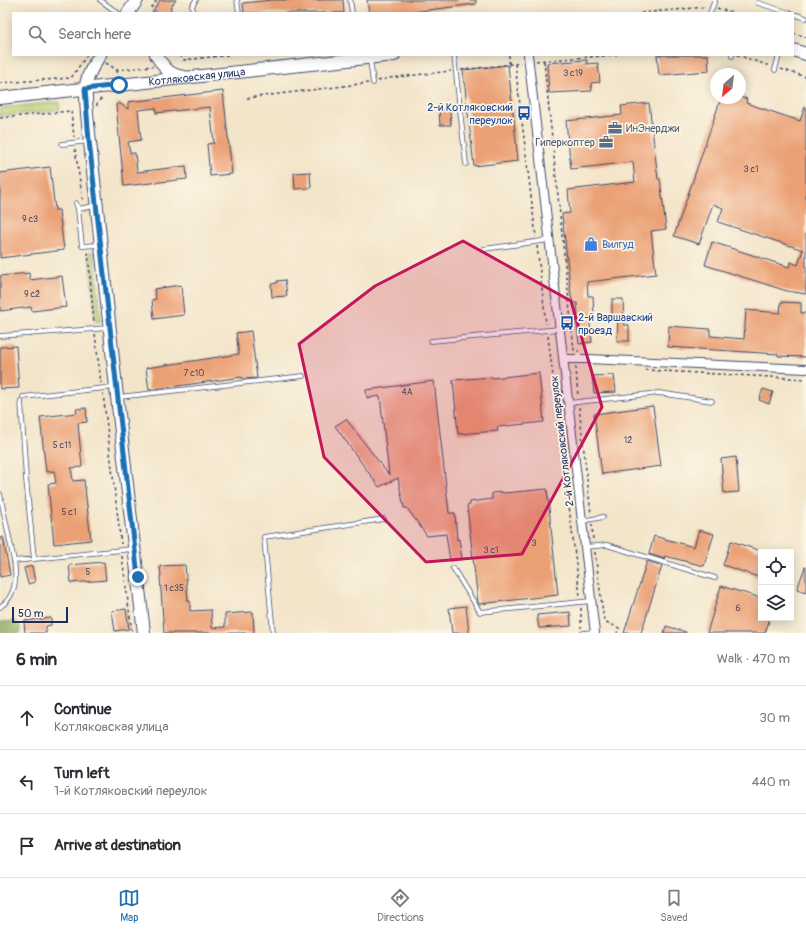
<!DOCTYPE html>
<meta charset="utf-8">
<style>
:root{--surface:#fff;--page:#f7f7f7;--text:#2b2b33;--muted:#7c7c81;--line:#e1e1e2;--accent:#1f6fb2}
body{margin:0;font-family:Pangolin,sans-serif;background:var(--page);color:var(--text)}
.controls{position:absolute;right:12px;bottom:12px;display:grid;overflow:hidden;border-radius:0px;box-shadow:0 2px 10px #0003}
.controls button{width:36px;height:36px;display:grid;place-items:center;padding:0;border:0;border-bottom:1px solid var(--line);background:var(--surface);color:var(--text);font:20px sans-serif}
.compass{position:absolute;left:710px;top:68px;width:36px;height:36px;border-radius:50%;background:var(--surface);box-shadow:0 2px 10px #0003;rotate:208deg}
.scale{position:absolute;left:12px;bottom:10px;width:56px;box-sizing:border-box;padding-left:4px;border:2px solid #1b2f5e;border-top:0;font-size:11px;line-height:14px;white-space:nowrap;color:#1b2f5e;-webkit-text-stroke:3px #fcf5e5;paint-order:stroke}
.stop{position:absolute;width:12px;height:12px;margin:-9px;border:3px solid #1f6fb2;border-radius:50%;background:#fff}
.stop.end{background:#1f6fb2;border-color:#fff;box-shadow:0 1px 4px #0008}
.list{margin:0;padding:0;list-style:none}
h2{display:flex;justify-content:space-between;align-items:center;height:52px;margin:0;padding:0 16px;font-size:17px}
h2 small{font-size:13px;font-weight:400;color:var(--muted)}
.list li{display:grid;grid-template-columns:26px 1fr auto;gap:12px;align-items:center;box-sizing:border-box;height:64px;padding:0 16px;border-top:1px solid var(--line)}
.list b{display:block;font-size:15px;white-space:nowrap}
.list p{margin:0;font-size:13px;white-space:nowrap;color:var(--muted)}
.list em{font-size:13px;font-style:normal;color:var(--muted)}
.icon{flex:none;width:22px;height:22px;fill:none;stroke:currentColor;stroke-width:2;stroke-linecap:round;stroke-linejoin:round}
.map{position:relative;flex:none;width:806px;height:633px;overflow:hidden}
.search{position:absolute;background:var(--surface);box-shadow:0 2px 10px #0003;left:12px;right:12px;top:12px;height:44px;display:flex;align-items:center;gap:10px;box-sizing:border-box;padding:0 14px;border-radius:0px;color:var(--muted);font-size:15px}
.sheet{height:244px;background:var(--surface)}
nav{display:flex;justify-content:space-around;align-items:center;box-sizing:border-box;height:56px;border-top:1px solid var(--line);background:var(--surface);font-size:11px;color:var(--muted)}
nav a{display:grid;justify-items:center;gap:2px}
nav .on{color:var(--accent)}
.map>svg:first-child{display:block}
</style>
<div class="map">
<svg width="806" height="633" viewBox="0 0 806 633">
<rect width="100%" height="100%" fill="#fcf5e5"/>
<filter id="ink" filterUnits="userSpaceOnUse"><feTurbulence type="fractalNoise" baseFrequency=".025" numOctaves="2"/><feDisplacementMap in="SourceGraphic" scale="8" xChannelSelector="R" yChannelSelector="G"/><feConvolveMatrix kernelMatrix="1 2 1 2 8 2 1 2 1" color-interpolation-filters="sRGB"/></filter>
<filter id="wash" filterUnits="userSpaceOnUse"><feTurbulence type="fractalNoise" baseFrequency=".012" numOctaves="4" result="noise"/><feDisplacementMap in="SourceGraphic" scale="16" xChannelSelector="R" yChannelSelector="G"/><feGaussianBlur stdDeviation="0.9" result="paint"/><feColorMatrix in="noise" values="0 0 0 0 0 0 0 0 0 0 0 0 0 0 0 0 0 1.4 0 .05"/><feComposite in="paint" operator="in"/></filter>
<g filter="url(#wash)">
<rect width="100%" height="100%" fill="#f3e5ca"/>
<path fill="#b6ca6e" stroke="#687c66" d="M59,102L60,110L0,116V108Z
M94,252L101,321L96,322L89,253Z"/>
<path fill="#90ae61" stroke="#566e60" d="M15,621L20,626L21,633H0V622Z"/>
<g id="blocks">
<path fill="#eba074" d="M160,0H176L170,8L173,13H157L154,9Z
M272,0H343L344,13H244L243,3Z
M367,0H476V4L405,13H369Z
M657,55H708L709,71L659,75Z
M587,60V64L598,63L600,82L591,83L592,91L549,93L547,63Z
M508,65L518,161L474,166L463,70Z
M223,91L232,174L210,176L207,144L214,143L210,107L156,113V108L138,110L141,140L128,142L130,153H135L137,172L186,166L187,179L124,186L116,105L119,103L128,109V102Z
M740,97L747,99L746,103L800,121L805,107H806V294L787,291L705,265L712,242L789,267L791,262L798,265L803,250L718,222L723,208L713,204L699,244L674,236L721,98H740Z
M649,103L658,179H660L666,229L651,231L656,274L587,282L588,296H593L594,316H589L592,342L579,344L576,316L578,315L577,303H573L571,296L562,214L570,213L568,190L635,182L633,162L571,169L566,121L622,115L621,106Z
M439,110H450L451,125H440Z
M50,167L55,210H59L64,250L0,258V173Z
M310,172L311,188L295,189L294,173Z
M29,273L30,280L62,276L66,307L32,311L31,307L0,311V276Z
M285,280L287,296L272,297L271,284L277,283V281Z
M181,285L184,315L154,319L152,300L156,299L154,289Z
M612,299H623L624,325H629V341H617L618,318H612Z
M781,302L801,303V313H806V357L778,356V354L668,347L669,326L710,329V336L744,339L746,310L780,313Z
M251,331L257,378L243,379L242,377L149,390L146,368L239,354L236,333Z
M16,346L19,388L0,389V347Z
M539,373L544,422L497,427L498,431L458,434L453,380L492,377L493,378Z
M614,375L616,392L594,393L592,376Z
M434,381L449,513H455L457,540L459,539L462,559L450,561L446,534L427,536L407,508H404L398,478L379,487L335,426L346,419L389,475L380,396L367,398L366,390Z
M763,389L773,392L769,404L759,400Z
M653,406L661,466L602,474L594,414Z
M86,408L87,422L78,423L82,467L71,468L73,481L84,480L91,540L54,544L48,484L56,483L54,471L46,472L40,417L77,413L76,409Z
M736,457L739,492L724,493L721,459Z
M547,489L558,595L479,604L478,602L467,506L470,505V502L492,499V493L503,492L504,493Z
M699,530L714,534L704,566L665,556L664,559L649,554L654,536L694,547Z
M3,537L10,575L0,577V538Z
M731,541L761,551V578L723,565Z
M647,561L662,566L641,633H624Z
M104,562L106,580L71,583L69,565Z
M185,565L188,601H190V611L211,610L212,628L225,627V614L253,612L254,633H164L160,576H161L160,566Z
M32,566L35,582L28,584L24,568Z
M805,567H806V592L797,589Z
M721,586L761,598V618H770L765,633H707Z
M466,606L469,633H452L449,608Z
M126,609L129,629L115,631L112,611Z
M570,612L571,626L539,628L537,615Z
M51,618V625L46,626V633H25L24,621Z
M666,626L686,632V633H664Z"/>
</g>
</g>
<g filter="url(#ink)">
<use href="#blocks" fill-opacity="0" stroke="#3b4a6e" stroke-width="1"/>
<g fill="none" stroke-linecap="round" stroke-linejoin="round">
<defs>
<path id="lane" d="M100,0L118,13
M237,0L239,13
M350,0L352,13
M758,3L790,13
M194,13L192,6L196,0
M710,13L715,0
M793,14L806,18
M454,55L466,164
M732,56V55
M370,59L373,83
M775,70L779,55
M62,144L89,141
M76,203L78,209
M94,206L78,209L82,246L99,245
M484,249L549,240
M0,336L108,328
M431,341L559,329
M23,397L114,387
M119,397L303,376
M21,401L26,479L34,559
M569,403L659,393L712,401
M0,494L14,561L132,549
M582,521L603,517
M585,547L607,545L715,578
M453,568L480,612L591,601
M0,607C16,596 17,579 14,561
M273,633L264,537L384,519
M583,633L595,632"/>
<path id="street" d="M528,55L595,633
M564,359H588L806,369"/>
<g id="secondary">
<path d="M128,13L137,0"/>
<path d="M793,50L806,54"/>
<path d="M100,55C83,80 85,86 87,114L117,397L144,633"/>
<path d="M156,55C164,67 168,75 184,77"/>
<path id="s1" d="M0,98L394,55"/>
</g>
</defs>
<use href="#lane" stroke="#3b4a6e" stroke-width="5.5"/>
<use href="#street" stroke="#3b4a6e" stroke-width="10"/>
<use href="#secondary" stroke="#3b4a6e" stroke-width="14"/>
<path stroke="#3b4a6e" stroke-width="1.5" stroke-dasharray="3 3" stroke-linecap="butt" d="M717,8L732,13
M154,13L151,8L157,0
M641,13L706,7
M793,33L806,37
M180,55L183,60L230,55
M509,55V64
M737,55L770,66
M536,61L618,55
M544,61L574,350L579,351
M106,63L117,70L153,66
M515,64L536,237
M781,69L806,77
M117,70L118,76
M461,70L521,63
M378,81L389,78L451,71
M0,83L71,78L87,55
M247,98L368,83
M97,106V103L103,97
M0,118L71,111L74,137
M75,149L83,202
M537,246L546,324
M88,252L94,324
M95,334L101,383
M548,336L580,596
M576,367L578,397
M645,370L806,379
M103,393L121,544
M579,407L591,514
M592,524L593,540
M595,552L604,621L619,628L617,633
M122,556L132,633
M581,608V628"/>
<use href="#lane" stroke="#fff" stroke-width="4"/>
<use href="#street" stroke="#fff" stroke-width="8"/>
<use href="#secondary" stroke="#fff" stroke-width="12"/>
</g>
</g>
<g fill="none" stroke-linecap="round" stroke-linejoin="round" filter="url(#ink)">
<path stroke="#1f6fb2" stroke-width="5" d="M119,85L85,89L89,141L138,577"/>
</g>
<path fill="#c2185b" fill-opacity="0.2" stroke="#c2185b" stroke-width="3" stroke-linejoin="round" d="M463,241L571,301L602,407L522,554L426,562L324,457L299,344L375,286Z"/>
<defs>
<symbol id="bus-bare" viewBox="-9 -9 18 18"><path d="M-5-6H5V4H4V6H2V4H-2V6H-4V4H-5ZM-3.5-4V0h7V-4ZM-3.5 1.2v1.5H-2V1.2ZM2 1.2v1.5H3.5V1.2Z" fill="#1a4fb4" stroke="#fcf5e5" stroke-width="2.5" paint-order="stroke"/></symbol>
<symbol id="office-bare" viewBox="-9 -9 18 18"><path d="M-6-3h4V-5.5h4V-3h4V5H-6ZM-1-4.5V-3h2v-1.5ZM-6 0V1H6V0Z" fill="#5c6f8a" stroke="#fcf5e5" stroke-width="2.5" paint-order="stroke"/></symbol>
<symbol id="shop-bare" viewBox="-9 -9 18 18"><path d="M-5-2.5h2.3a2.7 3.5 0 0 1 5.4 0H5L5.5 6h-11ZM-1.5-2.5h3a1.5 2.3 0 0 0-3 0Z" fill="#3f7fe0" stroke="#fcf5e5" stroke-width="2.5" paint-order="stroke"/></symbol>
</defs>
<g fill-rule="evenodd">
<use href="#bus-bare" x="514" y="103" width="20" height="20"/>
<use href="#office-bare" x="605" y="118" width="20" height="20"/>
<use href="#office-bare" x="596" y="132" width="20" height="20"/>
<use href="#shop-bare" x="581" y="234" width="20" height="20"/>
<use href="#bus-bare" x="557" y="313" width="20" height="20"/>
</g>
<g text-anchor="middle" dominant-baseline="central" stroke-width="3.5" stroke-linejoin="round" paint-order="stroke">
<g font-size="9" fill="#4f4b64">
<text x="573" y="73">3 с19</text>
<text x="751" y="169">3 с1</text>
<text x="30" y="219">9 с3</text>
<text x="32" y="294">9 с2</text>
<text x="194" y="373">7 с10</text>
<text x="407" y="392">4А</text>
<text x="628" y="440">12</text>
<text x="62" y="445">5 с11</text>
<text x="69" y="512">5 с1</text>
<text x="534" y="543">3</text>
<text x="491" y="550">3 с1</text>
<text x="88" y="572">5</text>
<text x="174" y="588">1 с35</text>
<text x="738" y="608">6</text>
</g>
<g font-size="11" fill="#1b2f5e" stroke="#fcf5e5">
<text stroke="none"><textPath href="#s1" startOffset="198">Котляковская улица</textPath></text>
<text transform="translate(562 441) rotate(-97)">2-й Котляковский переулок</text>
</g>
<g font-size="11" fill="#164399" stroke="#fcf5e5" text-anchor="end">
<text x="513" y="107">2-й Котляковский<tspan x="513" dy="13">переулок</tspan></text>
<text x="578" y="317" text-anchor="start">2-й Варшавский<tspan x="578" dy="13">проезд</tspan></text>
</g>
<g font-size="11" fill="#4e5e75" stroke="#fcf5e5" text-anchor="start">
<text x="626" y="128">ИнЭнерджи</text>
<text x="595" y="142" text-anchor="end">Гиперкоптер</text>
</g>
<g font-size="11" fill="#366cbe" stroke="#fcf5e5" text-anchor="start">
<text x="602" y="244">Вилгуд</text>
</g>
</g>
</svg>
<div class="controls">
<button><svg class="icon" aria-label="locate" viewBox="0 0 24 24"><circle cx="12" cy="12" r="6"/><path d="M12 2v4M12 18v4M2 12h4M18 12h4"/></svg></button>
<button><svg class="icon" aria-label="layers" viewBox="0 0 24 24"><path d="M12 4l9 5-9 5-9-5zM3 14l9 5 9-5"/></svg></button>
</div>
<svg class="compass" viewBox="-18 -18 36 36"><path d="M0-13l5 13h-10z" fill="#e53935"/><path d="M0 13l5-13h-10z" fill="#7c7c81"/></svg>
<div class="scale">50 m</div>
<div class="stop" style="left:119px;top:85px"></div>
<div class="stop end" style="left:138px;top:577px"></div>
<div class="search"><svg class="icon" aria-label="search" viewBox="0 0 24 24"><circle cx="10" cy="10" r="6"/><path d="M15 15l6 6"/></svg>Search here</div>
</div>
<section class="sheet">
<h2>6 min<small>Walk · 470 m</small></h2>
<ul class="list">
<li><svg class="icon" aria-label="ahead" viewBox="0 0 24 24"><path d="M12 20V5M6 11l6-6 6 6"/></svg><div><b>Continue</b><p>Котляковская улица</p></div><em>30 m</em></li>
<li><svg class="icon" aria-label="left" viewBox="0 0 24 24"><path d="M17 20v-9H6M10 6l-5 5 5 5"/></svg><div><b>Turn left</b><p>1-й Котляковский переулок</p></div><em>440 m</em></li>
<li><svg class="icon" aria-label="arrive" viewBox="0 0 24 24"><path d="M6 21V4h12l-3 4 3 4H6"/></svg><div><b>Arrive at destination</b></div></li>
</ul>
</section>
<nav>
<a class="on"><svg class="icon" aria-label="map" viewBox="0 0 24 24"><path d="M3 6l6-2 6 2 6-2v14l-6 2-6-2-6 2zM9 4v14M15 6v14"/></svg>Map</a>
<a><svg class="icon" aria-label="directions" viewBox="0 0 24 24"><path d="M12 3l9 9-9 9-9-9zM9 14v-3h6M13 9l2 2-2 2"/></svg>Directions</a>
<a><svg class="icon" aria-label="saved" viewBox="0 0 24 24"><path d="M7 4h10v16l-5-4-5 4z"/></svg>Saved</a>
</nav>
